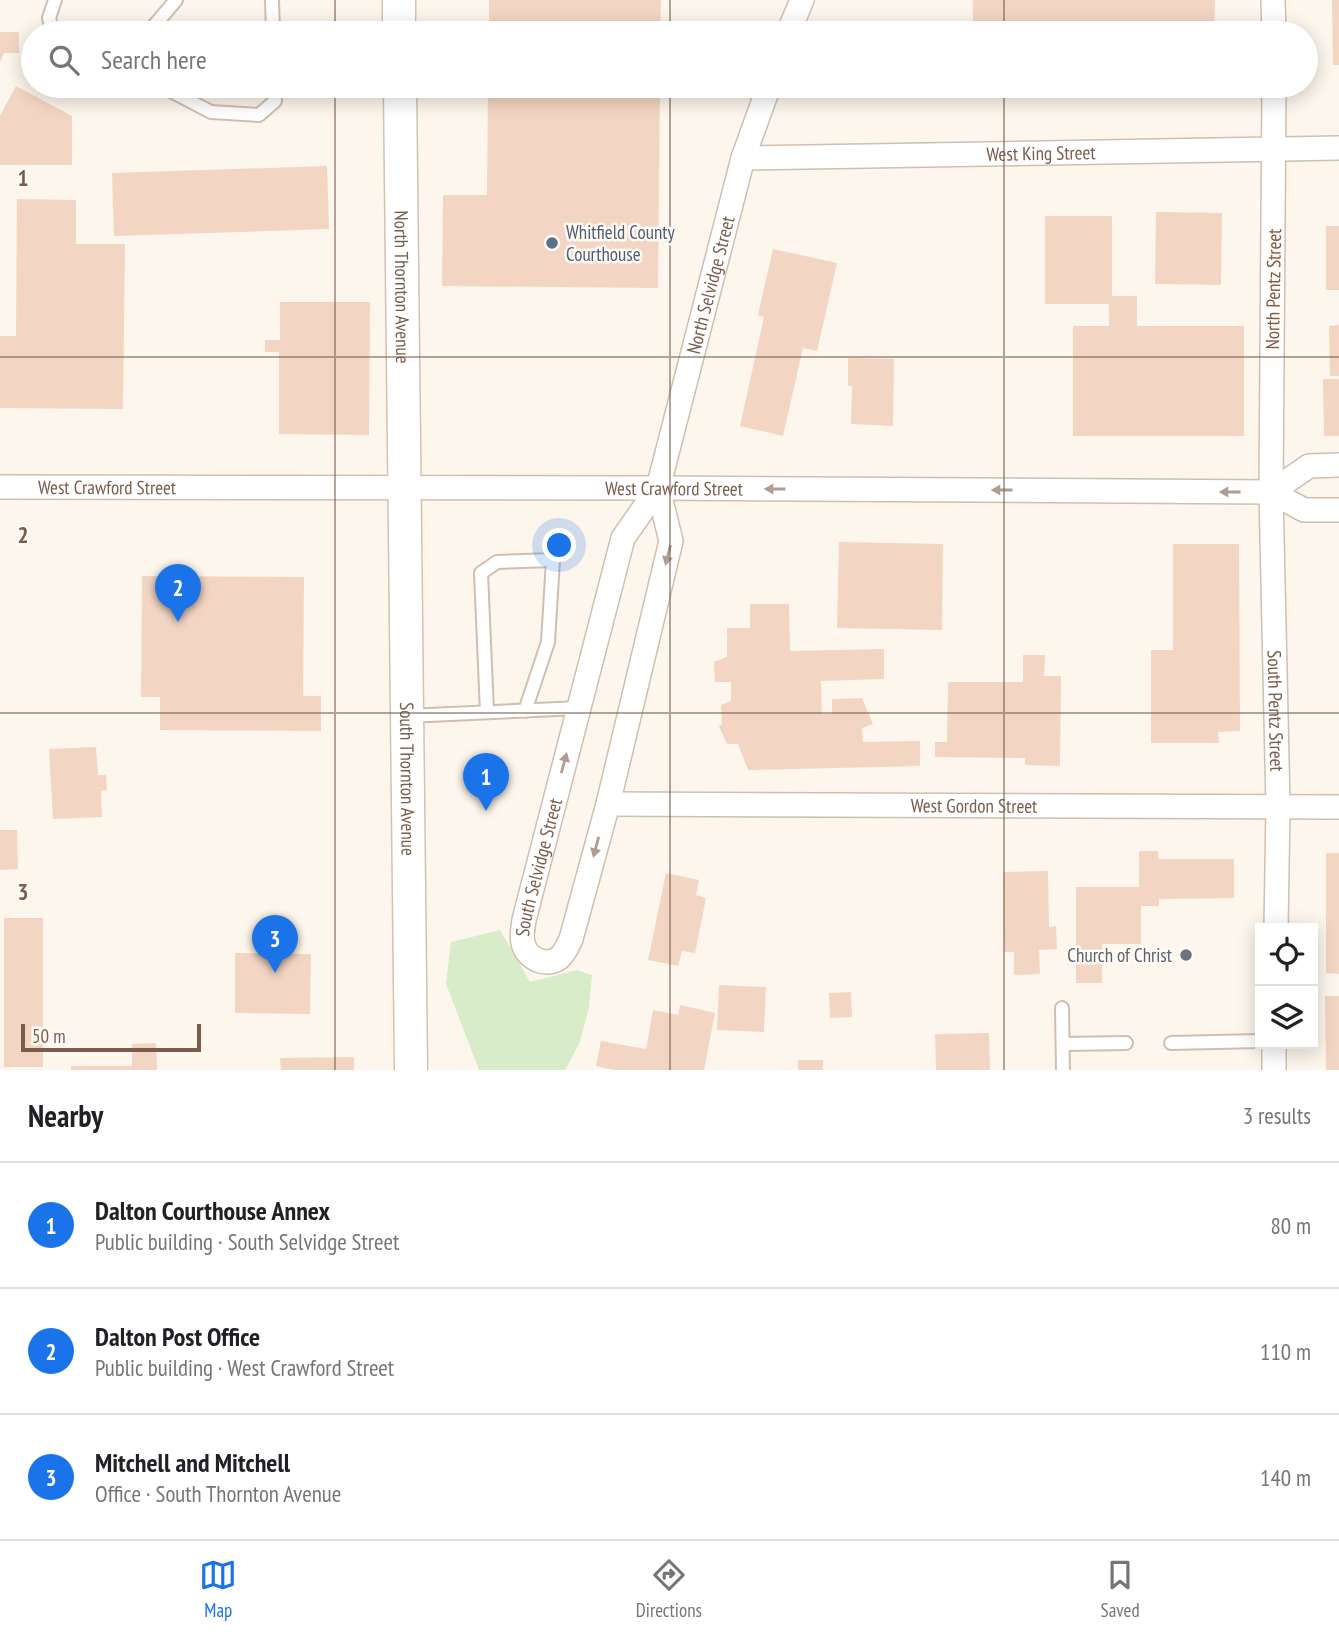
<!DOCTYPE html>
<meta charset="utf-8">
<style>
:root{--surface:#fff;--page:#f2f2f2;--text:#202124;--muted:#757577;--line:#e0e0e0;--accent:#1a73e8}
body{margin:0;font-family:"PT Sans Narrow",sans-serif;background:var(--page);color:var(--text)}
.controls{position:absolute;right:21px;bottom:21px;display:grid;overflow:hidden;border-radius:0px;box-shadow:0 4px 18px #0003}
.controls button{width:63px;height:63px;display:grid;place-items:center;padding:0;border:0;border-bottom:2px solid var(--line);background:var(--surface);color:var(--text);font:35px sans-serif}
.scale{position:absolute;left:21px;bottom:18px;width:180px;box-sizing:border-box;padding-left:7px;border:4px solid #7a5c4d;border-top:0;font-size:19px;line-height:24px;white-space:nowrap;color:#7a5c4d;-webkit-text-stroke:5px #fffaf3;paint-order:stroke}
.you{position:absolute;left:560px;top:546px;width:24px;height:24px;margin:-18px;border:5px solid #fff;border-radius:50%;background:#1a73e8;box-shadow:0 0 0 10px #1a73e833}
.badge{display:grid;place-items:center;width:46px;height:46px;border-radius:50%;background:var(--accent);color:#fff;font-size:23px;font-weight:700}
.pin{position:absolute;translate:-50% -58px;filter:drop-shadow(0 2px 4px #0008)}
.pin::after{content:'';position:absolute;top:37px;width:24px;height:21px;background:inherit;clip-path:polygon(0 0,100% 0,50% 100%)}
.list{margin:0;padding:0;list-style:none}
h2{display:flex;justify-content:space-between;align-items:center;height:91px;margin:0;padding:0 28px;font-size:30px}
h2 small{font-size:23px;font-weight:400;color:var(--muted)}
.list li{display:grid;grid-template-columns:46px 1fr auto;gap:21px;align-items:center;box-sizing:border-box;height:126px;padding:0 28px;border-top:2px solid var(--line)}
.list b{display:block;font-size:26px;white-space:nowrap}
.list p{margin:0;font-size:23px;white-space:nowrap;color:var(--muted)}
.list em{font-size:23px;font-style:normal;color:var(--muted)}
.icon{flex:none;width:38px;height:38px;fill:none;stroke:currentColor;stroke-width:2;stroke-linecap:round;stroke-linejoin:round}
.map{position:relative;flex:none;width:1339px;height:1070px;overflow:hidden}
.search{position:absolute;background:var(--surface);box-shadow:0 4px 18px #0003;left:21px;right:21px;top:21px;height:77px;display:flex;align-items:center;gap:18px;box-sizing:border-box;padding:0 24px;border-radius:38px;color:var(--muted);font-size:26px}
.sheet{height:469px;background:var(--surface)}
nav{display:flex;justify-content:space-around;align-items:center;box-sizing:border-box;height:98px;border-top:2px solid var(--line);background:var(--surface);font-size:19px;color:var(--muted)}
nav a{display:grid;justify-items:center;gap:4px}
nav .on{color:var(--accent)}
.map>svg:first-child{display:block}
</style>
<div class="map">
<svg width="1339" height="1070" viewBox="0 0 1339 1070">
<rect width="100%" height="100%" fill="#fdf6ec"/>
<path fill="#d8ecc9" d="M500,930L530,982L577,970L592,975L589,1007L580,1042L565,1070H479L446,984L451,942Z"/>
<path fill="#f3d5c3" d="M489,0H661L660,33H489Z
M973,0H1215L1214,33H973Z
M1332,0H1339V65H1333Z
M0,32H19V53H4L0,62Z
M16,86L72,116V165H0V116Z
M488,86H660L658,288L442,286L443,195H487Z
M327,166L329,229L114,236L112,173Z
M17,199L76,200V244H125L123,409L0,408V336H16Z
M1156,212L1222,213L1221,285L1155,284Z
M1045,216H1112V296H1137V326H1244V436H1073V326H1109V304H1045Z
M1326,226H1339V290H1326Z
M773,249L837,263L817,351L803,348L783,436L740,426L764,317L758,315Z
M280,302H370L369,435L279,434V352H265V340H280Z
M1339,325V376H1330L1329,326Z
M848,358L894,359L893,426L851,424L852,386H848Z
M1323,379H1339V436H1324Z
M839,542L943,544L942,630L837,628Z
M1173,544H1239L1240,731L1218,732L1219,743H1151V650H1173Z
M142,576L304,577L303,696H321V731L160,730V697H141Z
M750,604H789L790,651L884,649V679L821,681L822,714H832V699L862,698L873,724L862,728L863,742L920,741V766L748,770L738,744H727L719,726L722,724L721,705L731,701V682H715L714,662L727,657V628H750Z
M1023,655H1045L1044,676H1061L1060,766L1025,765V758L935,757V742H947L948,682H1023Z
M96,747L98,775H106L107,790L101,791L102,817L53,819L49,749Z
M0,830H17L18,869L0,870Z
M1139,851H1158V859H1234V898L1159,899V906H1141V944H1102V983H1076V887H1139Z
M1326,853H1339V974L1326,973Z
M1048,871L1049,927L1056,926L1057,949L1039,950L1040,974L1014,975V952H1004L1003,872Z
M666,873L699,880L696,895L706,898L695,953L682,951L678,966L648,960Z
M4,918H43V1067H4Z
M235,953L311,954L310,1014L235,1013Z
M719,985L766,987L764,1032L717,1030Z
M851,992L852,1017L830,1018L829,993Z
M1325,996H1339V1070H1326Z
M680,1005L715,1013L704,1070H614L596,1066L601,1041L646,1049L653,1010L678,1015Z
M989,1033L990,1070H936L935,1034Z
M156,1043L157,1070H71V1066H132V1044Z
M354,1057V1070H281L280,1058Z
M798,1060H823V1070H798Z"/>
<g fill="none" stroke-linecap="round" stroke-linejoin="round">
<defs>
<path id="service" d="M272,0L273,33
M53,33L49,18L55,0
M148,33L176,0
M161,86L211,112L259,115L275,101L274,86
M487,712L481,573L497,562L553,560L548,642L525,711
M407,716L579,708
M1062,1008L1063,1070
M1171,1043L1260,1041
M1063,1044L1126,1043"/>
<g id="minor">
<path d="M1273,0L1274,33"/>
<path d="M788,33L802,0"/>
<path id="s1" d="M1274,86L1271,492L1278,806L1276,928"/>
<path id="s2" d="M743,158L1339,148"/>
<path id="s3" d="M0,487L658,488L1271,492L1309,466L1339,465"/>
<path id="s4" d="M658,488L671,541L608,804L571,939C568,945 565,953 559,958C546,968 526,958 523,943C521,936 523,928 524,920L623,538L658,488L743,158L769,86"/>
<path d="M1271,492L1304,510H1339"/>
<path id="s5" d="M608,804L1339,807"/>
<path d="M1274,1070V1044"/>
</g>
<g id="secondary">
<path d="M399,0V33"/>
<path id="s6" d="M400,86L411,1070"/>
</g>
</defs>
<use href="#service" stroke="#d1beb0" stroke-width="16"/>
<use href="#minor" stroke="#d1beb0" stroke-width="26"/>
<use href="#secondary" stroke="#d6c0b0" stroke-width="35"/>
<use href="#service" stroke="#fff" stroke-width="12"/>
<use href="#minor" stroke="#fff" stroke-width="23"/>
<use href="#secondary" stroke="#fff" stroke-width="32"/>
</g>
<defs><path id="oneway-solid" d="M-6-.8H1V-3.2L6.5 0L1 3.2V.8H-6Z" transform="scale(1.75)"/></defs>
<g fill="#af9d94">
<use href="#oneway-solid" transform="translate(775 489) rotate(-180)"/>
<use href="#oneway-solid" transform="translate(1002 490) rotate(-180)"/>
<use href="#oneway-solid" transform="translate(1230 492) rotate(-180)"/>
<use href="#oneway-solid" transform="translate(668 555) rotate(104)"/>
<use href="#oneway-solid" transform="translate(564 763) rotate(-75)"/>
<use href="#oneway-solid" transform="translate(596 847) rotate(105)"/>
</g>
<path fill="none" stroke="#7a5c4d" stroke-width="2" stroke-opacity="0.55" d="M335,0V33M670,0V33M1004,0V33M335,86V1070M670,86V1070M1004,86V1070M0,357H1339M0,713H1339"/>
<circle fill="#5c6f8a" stroke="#fffaf3" stroke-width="2.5" cx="552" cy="243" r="7"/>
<circle fill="#6b7280" stroke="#fffaf3" stroke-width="2.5" cx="1186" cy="955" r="7"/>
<g text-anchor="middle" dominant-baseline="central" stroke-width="5" stroke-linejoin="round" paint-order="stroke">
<g font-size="19" fill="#7a5c4d" stroke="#fffaf3">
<text stroke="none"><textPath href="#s2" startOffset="298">West King Street</textPath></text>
<text stroke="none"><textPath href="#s4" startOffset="1222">North Selvidge Street</textPath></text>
<text stroke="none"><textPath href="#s6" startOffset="201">North Thornton Avenue</textPath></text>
<text transform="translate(1273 289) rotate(-89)">North Pentz Street</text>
<text stroke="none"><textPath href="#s3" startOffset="107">West Crawford Street</textPath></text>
<text stroke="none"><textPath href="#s3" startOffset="674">West Crawford Street</textPath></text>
<text stroke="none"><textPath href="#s1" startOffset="625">South Pentz Street</textPath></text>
<text stroke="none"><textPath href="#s6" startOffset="693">South Thornton Avenue</textPath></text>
<text stroke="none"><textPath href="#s5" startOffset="366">West Gordon Street</textPath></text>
<text stroke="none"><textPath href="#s4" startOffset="611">South Selvidge Street</textPath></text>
</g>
<g font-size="19" fill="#4e5e75" stroke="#fffaf3" text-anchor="start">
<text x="566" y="232">Whitfield County<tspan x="566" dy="22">Courthouse</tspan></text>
</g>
<g font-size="19" fill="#5b616d" stroke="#fffaf3" text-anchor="end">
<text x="1172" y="955">Church of Christ</text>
</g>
</g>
<g font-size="23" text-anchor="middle" font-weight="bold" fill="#7a5c4d" stroke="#fffaf3" stroke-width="5" stroke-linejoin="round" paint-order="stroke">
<text x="23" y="186">1</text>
<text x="23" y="543">2</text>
<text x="23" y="900">3</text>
</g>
</svg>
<div class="controls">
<button><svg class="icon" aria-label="locate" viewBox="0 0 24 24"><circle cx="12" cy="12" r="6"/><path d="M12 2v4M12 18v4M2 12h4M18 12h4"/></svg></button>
<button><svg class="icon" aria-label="layers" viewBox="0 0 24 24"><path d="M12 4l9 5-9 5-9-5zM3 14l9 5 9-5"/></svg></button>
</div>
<div class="scale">50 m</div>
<div class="you"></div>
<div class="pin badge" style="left:486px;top:811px">1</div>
<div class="pin badge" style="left:178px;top:622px">2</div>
<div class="pin badge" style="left:275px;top:973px">3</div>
<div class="search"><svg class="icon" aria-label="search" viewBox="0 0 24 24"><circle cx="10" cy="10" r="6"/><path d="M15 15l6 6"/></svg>Search here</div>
</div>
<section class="sheet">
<h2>Nearby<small>3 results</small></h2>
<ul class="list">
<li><span class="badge">1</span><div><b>Dalton Courthouse Annex</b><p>Public building · South Selvidge Street</p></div><em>80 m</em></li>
<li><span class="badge">2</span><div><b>Dalton Post Office</b><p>Public building · West Crawford Street</p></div><em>110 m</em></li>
<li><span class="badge">3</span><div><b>Mitchell and Mitchell</b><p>Office · South Thornton Avenue</p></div><em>140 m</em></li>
</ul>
</section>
<nav>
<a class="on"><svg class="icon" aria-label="map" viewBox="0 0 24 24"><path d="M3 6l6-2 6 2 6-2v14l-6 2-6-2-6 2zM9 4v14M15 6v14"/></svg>Map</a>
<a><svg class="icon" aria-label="directions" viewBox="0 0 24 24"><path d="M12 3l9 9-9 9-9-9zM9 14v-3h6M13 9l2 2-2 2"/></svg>Directions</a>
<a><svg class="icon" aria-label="saved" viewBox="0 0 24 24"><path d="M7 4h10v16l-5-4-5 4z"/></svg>Saved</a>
</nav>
